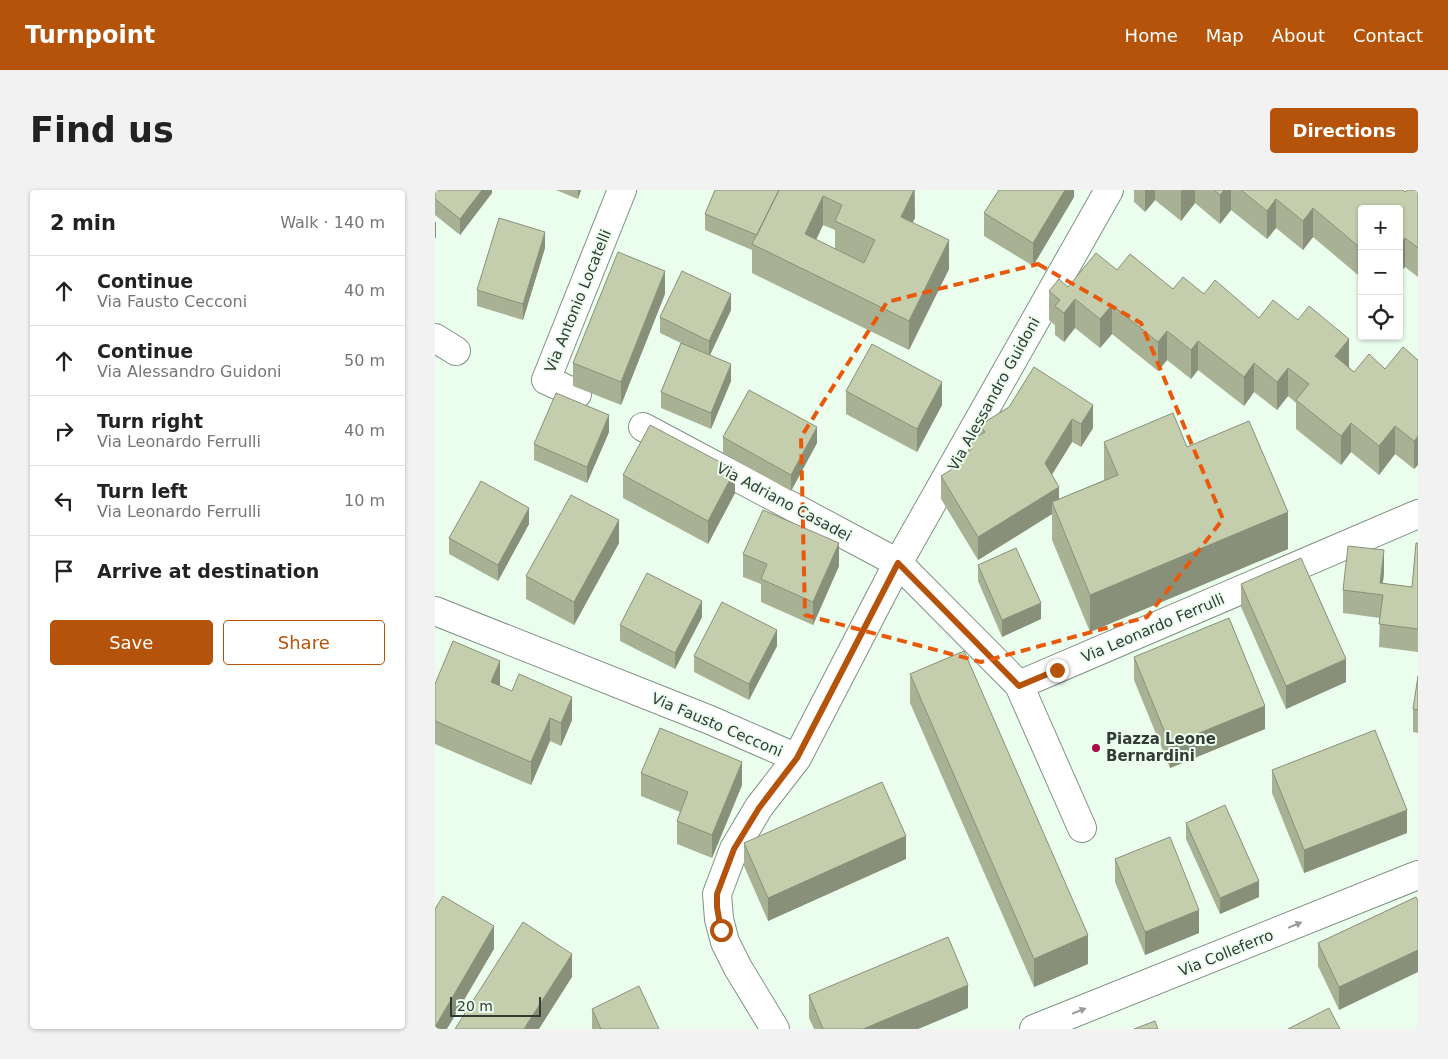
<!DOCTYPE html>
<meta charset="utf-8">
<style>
:root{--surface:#fff;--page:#f2f2f2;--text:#222;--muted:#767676;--line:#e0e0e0;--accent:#b45309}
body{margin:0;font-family:"DejaVu Sans",sans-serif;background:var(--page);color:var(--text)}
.controls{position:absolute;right:15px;top:15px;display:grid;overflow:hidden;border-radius:5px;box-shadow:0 1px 4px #0004}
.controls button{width:45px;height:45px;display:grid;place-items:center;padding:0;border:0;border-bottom:1px solid var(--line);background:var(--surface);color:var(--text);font:25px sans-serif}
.scale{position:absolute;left:15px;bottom:12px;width:91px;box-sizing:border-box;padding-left:5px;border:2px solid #333b35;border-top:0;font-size:14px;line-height:18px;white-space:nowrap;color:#333b35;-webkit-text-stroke:4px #ebfeee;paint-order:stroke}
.stop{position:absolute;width:15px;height:15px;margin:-11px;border:4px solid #b45309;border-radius:50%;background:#fff}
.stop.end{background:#b45309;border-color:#fff;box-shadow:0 1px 5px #0008}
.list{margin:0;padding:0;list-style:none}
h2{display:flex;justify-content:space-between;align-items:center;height:65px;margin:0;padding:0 20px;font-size:21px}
h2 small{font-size:16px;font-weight:400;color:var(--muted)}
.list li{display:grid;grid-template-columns:32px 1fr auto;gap:15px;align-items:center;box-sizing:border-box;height:70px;padding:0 20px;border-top:1px solid var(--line)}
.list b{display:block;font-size:19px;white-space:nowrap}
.list p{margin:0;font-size:16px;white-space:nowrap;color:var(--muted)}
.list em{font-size:16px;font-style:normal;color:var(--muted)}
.actions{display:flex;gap:10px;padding:15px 20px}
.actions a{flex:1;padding:11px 0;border:1px solid var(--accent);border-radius:5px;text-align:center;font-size:18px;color:var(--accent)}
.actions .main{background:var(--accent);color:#fff}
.icon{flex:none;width:28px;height:28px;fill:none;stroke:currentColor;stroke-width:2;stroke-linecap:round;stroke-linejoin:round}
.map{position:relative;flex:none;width:983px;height:839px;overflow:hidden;border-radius:5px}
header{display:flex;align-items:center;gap:30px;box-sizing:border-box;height:70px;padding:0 25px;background:var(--accent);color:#fff}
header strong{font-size:24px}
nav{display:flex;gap:28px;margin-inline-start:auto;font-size:18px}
.intro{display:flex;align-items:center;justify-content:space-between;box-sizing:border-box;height:120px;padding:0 30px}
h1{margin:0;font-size:35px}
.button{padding:12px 22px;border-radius:5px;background:var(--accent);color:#fff;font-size:18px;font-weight:700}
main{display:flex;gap:30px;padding:0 30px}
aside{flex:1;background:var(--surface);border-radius:5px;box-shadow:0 1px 4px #0004}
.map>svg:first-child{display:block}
</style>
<header>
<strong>Turnpoint</strong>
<nav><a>Home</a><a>Map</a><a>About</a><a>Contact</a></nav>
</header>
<div class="intro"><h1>Find us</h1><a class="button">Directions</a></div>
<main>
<aside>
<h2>2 min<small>Walk · 140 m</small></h2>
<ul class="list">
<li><svg class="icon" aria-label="ahead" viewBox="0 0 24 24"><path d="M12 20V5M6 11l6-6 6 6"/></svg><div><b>Continue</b><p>Via Fausto Cecconi</p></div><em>40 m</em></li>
<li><svg class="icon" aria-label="ahead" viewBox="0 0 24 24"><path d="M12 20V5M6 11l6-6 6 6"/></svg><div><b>Continue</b><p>Via Alessandro Guidoni</p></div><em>50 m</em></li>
<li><svg class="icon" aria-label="right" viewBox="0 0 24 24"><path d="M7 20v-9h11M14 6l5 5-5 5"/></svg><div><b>Turn right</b><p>Via Leonardo Ferrulli</p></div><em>40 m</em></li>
<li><svg class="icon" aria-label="left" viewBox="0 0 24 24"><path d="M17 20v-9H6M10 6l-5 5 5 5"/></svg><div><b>Turn left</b><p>Via Leonardo Ferrulli</p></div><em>10 m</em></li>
<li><svg class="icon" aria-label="arrive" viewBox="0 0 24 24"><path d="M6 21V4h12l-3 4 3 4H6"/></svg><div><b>Arrive at destination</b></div></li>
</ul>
<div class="actions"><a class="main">Save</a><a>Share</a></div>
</aside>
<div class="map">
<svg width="983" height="839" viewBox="0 0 983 839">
<rect width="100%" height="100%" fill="#ebfeee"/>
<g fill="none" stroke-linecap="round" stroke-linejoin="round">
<defs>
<path id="minor" d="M965,0L983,5
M0,148L21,161
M142,204L111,190L187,0
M208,237L463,373L584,495L647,638
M0,421L275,530L362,568L324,617L299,659L282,704L284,729L290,752L303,778L340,839
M584,495L983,324
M362,568L463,373L674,0
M599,839L983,685"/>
</defs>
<use href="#minor" stroke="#809183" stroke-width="30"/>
<use href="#minor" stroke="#fff" stroke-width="28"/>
</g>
<path fill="#a9b195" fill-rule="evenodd" d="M0,0H57V3L25,45L0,25Z
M121,0H146L143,9Z
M280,0H480V28L477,32L514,79L474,160L317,83V60L270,40V24ZM388,35L400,40V59L381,50Z
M639,0V7L598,76L549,46V23Z
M698,0H968L970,2L983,0V87L970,77L964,19H927L923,85L878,47L868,60L841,38L832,49L796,20L785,34L760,13L746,31L720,10L710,22L699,12V1Z
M110,58L88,130L42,116V100Z
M682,80L738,99L769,104L824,128L914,177L919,182L950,179L983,170V275L979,279L960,264L944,285L916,262L906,275L861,239V213L853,206L842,220L819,202L809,216L763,180L756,189L732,170L723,181L677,144L665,158L640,138L629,152L620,145V135L614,130V101L633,97Z
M230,104L186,215L138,196V173Z
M296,120L275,165L296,191L276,239L226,218V202L246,153L225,143V127Z
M599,177L658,238L646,257L637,252L617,284L624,309L669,290V252L752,257L853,359L655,442L617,350V324L543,370L506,309V286L516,280V272L533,261V252L545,244V235L574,217Z
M411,201L507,215L482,262L411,224Z
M174,242L152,293L99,270V254Z
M288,247L382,253L356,301L288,263Z
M188,285L300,303L273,354L188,308Z
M94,334L63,391L14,364V348Z
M184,353L139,435L91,409V386Z
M983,353V462L944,457L945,428L908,423V400L949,383L948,393L977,397Z
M308,364L404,376L378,435L326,412V394L308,387Z
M543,375L606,429L567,447L543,391Z
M806,394L911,492L851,519L806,417Z
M267,427L240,479L185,451V435Z
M342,456L314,510L259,482V466Z
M699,467L830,539L735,578L699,490Z
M475,484L653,774L599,797L475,513Z
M983,486V543L978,542V519Z
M0,494H65L64,496L137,530L126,556L115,551L96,595L0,554Z
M837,580L972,643L869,683L837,603Z
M206,583L307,595L277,668L242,654V631L245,622L206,606Z
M751,633L824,707L785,724L751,649Z
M309,653L471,669L333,731L309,676Z
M680,669L764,743L710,765L680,692Z
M981,707L904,820L883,776V753Z
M374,805L533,818L483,839H379L374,828Z
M157,819L224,839H157Z"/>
<path fill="#899079" d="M47,0H57V3L25,45V29Z
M143,0H146L143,9Z
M479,0L480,28L466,56V27Z
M630,0H639V7L598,76V53Z
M710,0H720V10L710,22Z
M747,0H760V13L746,31V2Z
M789,0H796V20L785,34V5Z
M388,6V35L370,73V44Z
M841,9V38L832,49V21Z
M878,18V47L868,60V31Z
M1,31V47L0,49V33Z
M110,42V58L88,130V114Z
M970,48V77L964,84V55Z
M514,50V79L474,160V131Z
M927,51V80L923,85V56Z
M230,81V104L186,215V192Z
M296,104V120L274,167V151Z
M640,109V138L629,152V123Z
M677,115V144L665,158V129Z
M732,141V170L723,181V152Z
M914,149V178L900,166Z
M763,151V180L756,189V160Z
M819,173V202L809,216V187Z
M296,174V191L276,239V223Z
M853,178V206L842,220V192Z
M507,192V215L482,262V239Z
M658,215V238L646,257V234Z
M174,225V242L152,293V277Z
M637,229V252L610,296V273Z
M916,233V262L906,275V246Z
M960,236V264L944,285V256Z
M382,237V253L356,301V285Z
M983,246V275L979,279V251Z
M300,280V303L273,354V331Z
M624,297V320L617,312V324L543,370V347Z
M94,318V334L63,391V375Z
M853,322V359L655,442V405Z
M184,330V353L139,435V412Z
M404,353V376L378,435V412Z
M949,360V383L946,405L945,393Z
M267,411V427L240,479V463Z
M606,413V429L567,447V430Z
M342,440V456L314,510V494Z
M911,469V492L851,519V496Z
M65,471V494L56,515V492Z
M137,507V530L126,556V533Z
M830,516V539L735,578V555Z
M115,528V551L96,595V572Z
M307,572V595L277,668V645Z
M972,620V643L869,683V660Z
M471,646V669L333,731V708Z
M824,691V707L785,724V708Z
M764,720V743L710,765V742Z
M59,736V759L12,839H0V837Z
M653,745V774L599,797V769Z
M983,760V782L904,820V797Z
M137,764V787L104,839H89Z
M533,795V818L483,839H428Z"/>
<path fill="#c4cead" stroke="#899079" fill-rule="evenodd" d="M0,0H47L25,29L0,9Z
M280,0H344L322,45L270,24Z
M344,0H479L466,27L514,50L474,131L317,54ZM388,6L407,15L400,31L440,50L429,73L370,44Z
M564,0H630L598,53L549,23Z
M779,0H789L785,5Z
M806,0H968L970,2L972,0H983V58L970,48L964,55V19H927V51L923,56L878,18L868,31L841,9L832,21Z
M64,28L110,42L88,114L42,100Z
M183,62L230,81L186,192L138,173Z
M661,63L682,80L695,64L738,99L748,87L769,104L780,90L824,128L838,110L863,130L874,116L914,149L900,166L919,182L934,164L950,179L968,157L983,170V246L979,251L960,236L944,256L916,233L906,246L861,210L874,194L853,178L842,192L819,173L809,187L763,151L756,160L732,141L723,152L677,115L665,129L640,109L629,123L620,116L625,110L614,101L624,89L633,97Z
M247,81L296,104L274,151L225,127Z
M246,153L296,174L276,223L226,202Z
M437,154L507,192L482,239L411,201Z
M599,177L658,215L646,234L637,229L610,273L624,297L543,347L506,286L519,278L516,272L537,259L533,252L550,242L545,235L574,217Z
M314,200L382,237L356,285L288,247Z
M121,203L174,225L152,277L99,254Z
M738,223L752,257L814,231L853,322L655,405L617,312L683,285L669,252Z
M215,235L300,280L273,331L188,285Z
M46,291L94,318L63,375L14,348Z
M136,305L184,330L139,412L91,386Z
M328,320L404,353L378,412L326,389L332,374L308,364Z
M981,353H983V439L944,434L948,405L908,400L913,356L949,360L945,393L977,397Z
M581,358L606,413L567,430L543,375Z
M866,368L911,469L851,496L806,394Z
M212,383L267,411L240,463L185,435Z
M287,412L342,440L314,494L259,466Z
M794,428L830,516L735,555L699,467Z
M18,451L65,471L56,492L77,501L84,484L137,507L126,533L115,528L96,572L0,531V494Z
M529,461L653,745L599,769L475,484Z
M983,486V520L978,519Z
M225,538L307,572L277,645L242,631L253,602L206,583Z
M940,540L972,620L869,660L837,580Z
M447,592L471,646L333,708L309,653Z
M790,615L824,691L785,708L751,633Z
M735,647L764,720L710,742L680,669Z
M8,706L59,736L0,837V719Z
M981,707L983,711V760L904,797L883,753Z
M88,732L137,764L89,839H20Z
M513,747L533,795L428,839H388L374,805Z
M204,796L224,839H166L157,819Z
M894,818L905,839H853Z
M720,831L723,839H699Z"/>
<defs><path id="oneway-solid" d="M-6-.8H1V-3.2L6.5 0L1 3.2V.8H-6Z" transform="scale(1.25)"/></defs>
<g fill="#999d9a">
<use href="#oneway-solid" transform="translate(860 735) rotate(-22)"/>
<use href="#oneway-solid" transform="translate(644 821) rotate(-22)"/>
</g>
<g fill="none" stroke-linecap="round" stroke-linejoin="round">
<path stroke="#b45309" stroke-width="6" d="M286,740L282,717V704L299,659L324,618L362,568L463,373L584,496L622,480"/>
</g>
<path fill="none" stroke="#e8590c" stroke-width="4" stroke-dasharray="10 6" stroke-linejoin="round" d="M603,74L706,133L788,329L712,427L546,472L370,425L366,247L452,112Z"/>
<circle fill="#a50e47" stroke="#ebfeee" stroke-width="2" cx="661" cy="558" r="5"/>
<g text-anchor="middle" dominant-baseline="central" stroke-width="4" stroke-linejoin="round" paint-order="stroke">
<g font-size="15" fill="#333b35" stroke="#ebfeee">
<text transform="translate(143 111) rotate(-68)">Via Antonio Locatelli</text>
<text transform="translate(559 204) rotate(-61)">Via Alessandro Guidoni</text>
<text transform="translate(349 312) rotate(28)">Via Adriano Casadei</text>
<text transform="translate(718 438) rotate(-23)">Via Leonardo Ferrulli</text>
<text transform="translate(282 535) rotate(23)">Via Fausto Cecconi</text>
<text transform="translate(791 763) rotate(-22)">Via Colleferro</text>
</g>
<g font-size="15" font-weight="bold" fill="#333b35" stroke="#ebfeee" text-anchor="start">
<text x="671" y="549">Piazza Leone<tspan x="671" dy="17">Bernardini</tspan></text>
</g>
</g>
</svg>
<div class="controls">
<button>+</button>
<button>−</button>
<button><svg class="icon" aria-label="locate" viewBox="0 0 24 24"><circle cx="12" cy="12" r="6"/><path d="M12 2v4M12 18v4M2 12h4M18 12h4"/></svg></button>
</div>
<div class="scale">20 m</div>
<div class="stop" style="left:286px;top:740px"></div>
<div class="stop end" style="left:622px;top:480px"></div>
</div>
</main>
